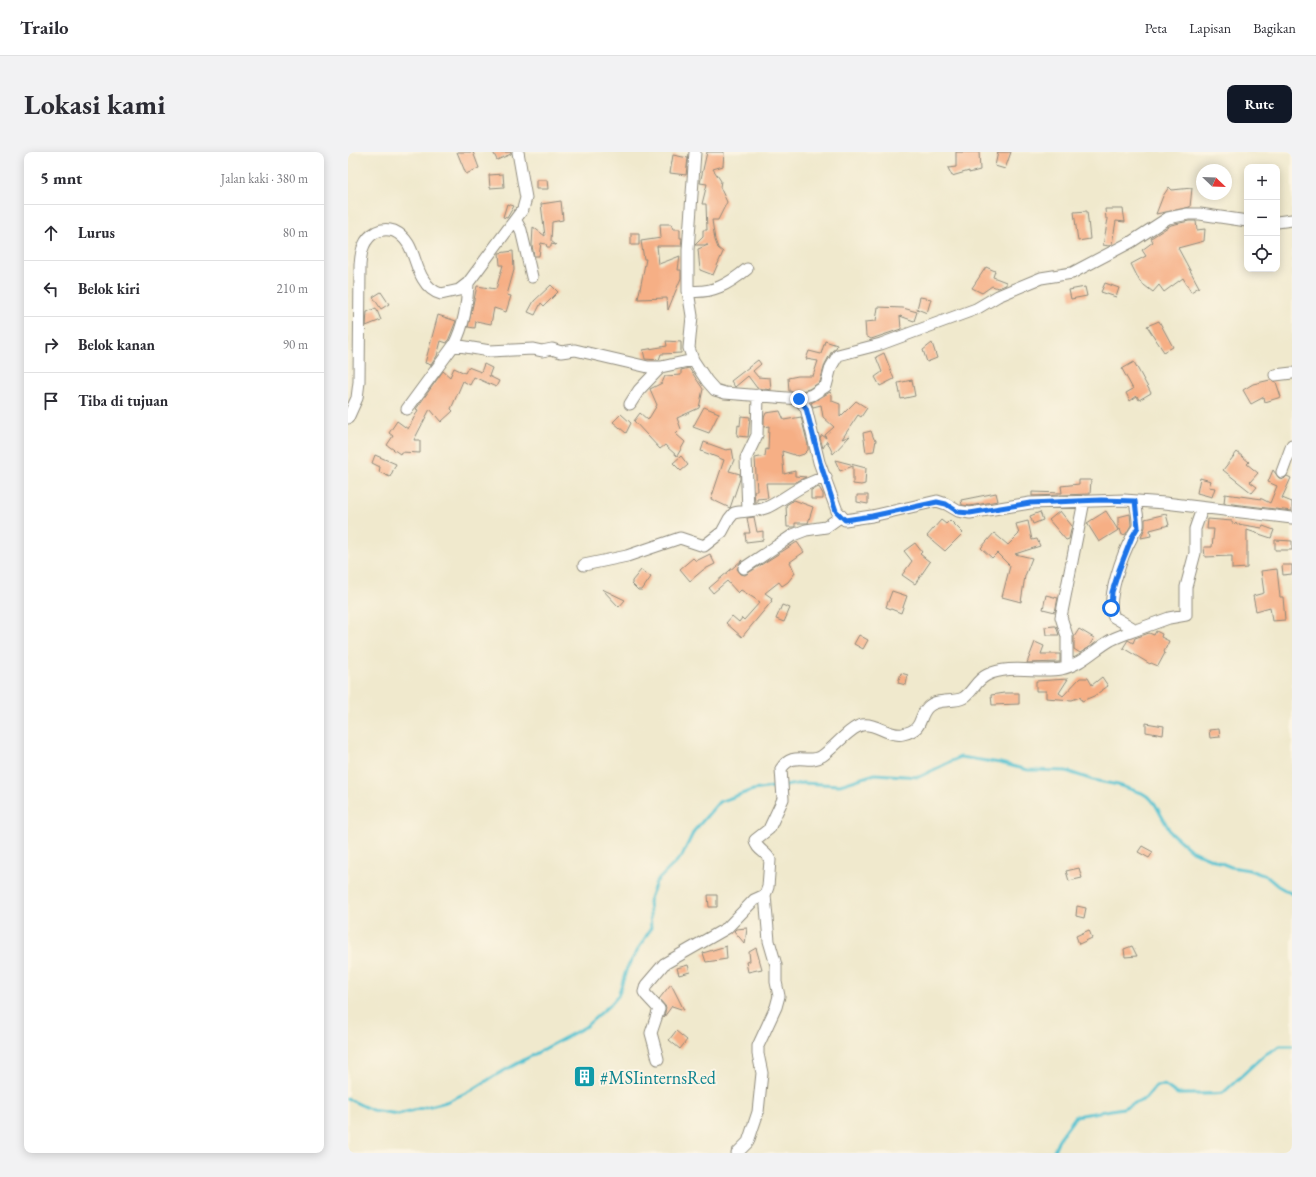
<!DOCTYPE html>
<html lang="id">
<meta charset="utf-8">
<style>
:root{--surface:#fff;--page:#f2f2f3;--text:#2b2b33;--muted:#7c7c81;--line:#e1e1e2;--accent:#111827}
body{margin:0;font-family:"EB Garamond",serif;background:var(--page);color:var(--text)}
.controls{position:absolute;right:12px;top:12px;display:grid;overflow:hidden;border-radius:8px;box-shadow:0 2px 10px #0003}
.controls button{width:36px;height:36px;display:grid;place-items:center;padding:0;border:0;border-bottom:1px solid var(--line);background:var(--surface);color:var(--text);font:20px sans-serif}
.compass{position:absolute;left:848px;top:12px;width:36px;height:36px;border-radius:50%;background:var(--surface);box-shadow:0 2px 10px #0003;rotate:113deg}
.stop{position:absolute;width:12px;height:12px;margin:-9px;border:3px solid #1a73e8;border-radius:50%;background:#fff}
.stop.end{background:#1a73e8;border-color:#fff;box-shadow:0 1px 4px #0008}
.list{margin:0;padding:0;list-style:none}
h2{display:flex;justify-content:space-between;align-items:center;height:52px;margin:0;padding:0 16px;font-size:17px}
h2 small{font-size:13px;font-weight:400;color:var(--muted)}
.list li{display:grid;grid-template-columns:26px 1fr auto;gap:12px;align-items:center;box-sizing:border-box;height:56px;padding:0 16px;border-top:1px solid var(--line)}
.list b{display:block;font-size:15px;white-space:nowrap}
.list em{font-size:13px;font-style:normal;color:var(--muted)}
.icon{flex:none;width:22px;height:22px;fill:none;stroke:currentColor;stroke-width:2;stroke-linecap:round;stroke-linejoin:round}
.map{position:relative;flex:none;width:944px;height:1001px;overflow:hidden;border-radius:8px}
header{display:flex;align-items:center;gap:24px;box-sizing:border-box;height:56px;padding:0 20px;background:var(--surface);border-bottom:1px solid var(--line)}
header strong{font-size:19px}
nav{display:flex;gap:22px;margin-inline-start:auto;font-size:14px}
.intro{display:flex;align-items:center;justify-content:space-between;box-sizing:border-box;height:96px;padding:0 24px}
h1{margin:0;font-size:28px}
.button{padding:10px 18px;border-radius:8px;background:var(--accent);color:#fff;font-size:14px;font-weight:700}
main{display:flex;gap:24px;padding:0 24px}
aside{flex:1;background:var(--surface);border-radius:8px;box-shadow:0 2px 10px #0003}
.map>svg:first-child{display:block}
</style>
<header>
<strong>Trailo</strong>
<nav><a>Peta</a><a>Lapisan</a><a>Bagikan</a></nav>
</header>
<div class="intro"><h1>Lokasi kami</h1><a class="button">Rute</a></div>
<main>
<aside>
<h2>5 mnt<small>Jalan kaki · 380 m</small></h2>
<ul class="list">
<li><svg class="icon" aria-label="ahead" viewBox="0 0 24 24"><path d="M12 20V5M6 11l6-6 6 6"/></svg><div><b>Lurus</b></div><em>80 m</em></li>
<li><svg class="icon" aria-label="left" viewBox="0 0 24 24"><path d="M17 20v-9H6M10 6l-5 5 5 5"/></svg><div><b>Belok kiri</b></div><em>210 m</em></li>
<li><svg class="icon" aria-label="right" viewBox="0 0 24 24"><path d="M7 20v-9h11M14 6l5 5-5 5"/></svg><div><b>Belok kanan</b></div><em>90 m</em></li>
<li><svg class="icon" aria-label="arrive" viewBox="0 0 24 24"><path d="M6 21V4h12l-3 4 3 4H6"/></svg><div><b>Tiba di tujuan</b></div></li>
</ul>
</aside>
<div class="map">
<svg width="944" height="1001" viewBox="0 0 944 1001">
<rect width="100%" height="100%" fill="#fcf5e5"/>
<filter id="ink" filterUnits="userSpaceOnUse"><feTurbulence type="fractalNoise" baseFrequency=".025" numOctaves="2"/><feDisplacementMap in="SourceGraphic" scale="8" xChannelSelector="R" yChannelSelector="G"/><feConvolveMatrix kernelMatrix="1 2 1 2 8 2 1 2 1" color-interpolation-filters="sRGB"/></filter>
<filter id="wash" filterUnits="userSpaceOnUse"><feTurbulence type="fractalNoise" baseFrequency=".012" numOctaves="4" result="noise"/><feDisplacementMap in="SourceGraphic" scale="16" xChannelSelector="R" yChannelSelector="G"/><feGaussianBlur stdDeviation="0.9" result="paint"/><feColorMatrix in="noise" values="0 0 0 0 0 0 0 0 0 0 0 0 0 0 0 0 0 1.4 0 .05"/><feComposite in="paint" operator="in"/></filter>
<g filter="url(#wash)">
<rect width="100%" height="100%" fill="#f0e9cd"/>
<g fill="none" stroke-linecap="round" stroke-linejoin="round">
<path stroke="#57c2d1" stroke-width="3" d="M437,634L454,631L492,633L527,622L571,625L612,605L652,611L680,618L718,619L745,628L770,633L794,641L802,646L807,652L823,681L844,699L883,715L901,718L918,724L930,734L944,742
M0,947L24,958L50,962L98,950L124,938L148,923L237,875L264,851L270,844L279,816L303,776L301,749L308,730L334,704L346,679L371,650L405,638L431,634
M705,1001L711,987L728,964L775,956L797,947L808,934L816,933C820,935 825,940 830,942C832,942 871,942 875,941L916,903L932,894H944"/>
</g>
<g id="blocks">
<path fill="#f6af85" d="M109,0H125L131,16L118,22Z
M145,0H163V2L149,8Z
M359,0H376L375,14L365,17L373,29L372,35L379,50L370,68H364L367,88L370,96L375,100L365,123L352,118L350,97L360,93H347L355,85V78H359L358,52H354L359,32L352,31Z
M608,0H631L632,18L621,21V19L604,24L600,16L608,15Z
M650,0H663L657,17L647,14Z
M325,3L340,6L338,23L322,21Z
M155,22L156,35L142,36L141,23Z
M188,28H199L200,37H188Z
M821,35L824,38L844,36L842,55L808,62L815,44Z
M213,49L215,68L204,70L203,89L208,93L203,92V95H199L198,92L193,91L191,104H186L184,94L185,75L197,84L193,52Z
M159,52L166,54L159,66L155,65Z
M757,57H775L777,70L768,69L764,92L761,94L755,93L760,67H758Z
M739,59L742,87L730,89L726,60Z
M841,69H848L849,78L857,77L856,89L830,96L851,135L843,140L835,126L816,140L811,133L805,140L792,130L783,112L798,104L794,98L805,90L803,86L823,73Z
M312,72H323L325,77H332V86H334L333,94H309L311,112L332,104L330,118H333V126L320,158L319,146L290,147L298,107H296L293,89L313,86Z
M283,81H291V93H283Z
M165,99L166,118L159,143L163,144L158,160L146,156L143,172L128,169L127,176L120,175L129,134L148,137L155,113H152L151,101Z
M638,115L647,119L645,125L658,130V133L650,136L644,134L634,141L624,136Z
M757,131L771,136L768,145L753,140Z
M203,133L210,140L196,154L193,151L187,163L180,160L186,149Z
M737,135L739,144L723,147L721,138Z
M33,140L41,152L33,157L25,145Z
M572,145L583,147L579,161L569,157Z
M530,155L555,156L569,160L566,169L552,164L553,177L523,187L518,184L517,170L528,169Z
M28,156L33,168L18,174L19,160Z
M90,163L108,169L100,189L99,191L93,189L89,204L83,213L77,211Z
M811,169L825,195L816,200L799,174Z
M318,189L333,190V201L313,202L311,208L297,207L295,198L319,194Z
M477,189L489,193L488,196L484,199L477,212L472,230L461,237L450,240L441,239L440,226L450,224H465L470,209L458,207L461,199L473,202Z
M584,191L589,206L579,210L575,198Z
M536,201L546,227L532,234L527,225L534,220L528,205Z
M410,208L413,212L405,219L410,225L422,226L423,238L409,236L400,224L387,235L383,229Z
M786,210L803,241L791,248L789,244L782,249L778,241L785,237L774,217Z
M136,212L144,216L141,224L151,229L148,235L126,225L122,233L115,229L103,257L105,259L93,270L82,257L66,288H72V301L53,300L52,302L39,293L45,284L41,281L49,269L60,277L70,258L68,257L95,219L102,225L106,216L117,221L120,215L133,220Z
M341,216L355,237L351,256L329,266L333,277L328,282L337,290L329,304L317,293L312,297L286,269L292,261L300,268L309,253L302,237L314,231L317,224L333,223V218Z
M564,228L567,244L553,247L550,231Z
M922,228L928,230L933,245L917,250L916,245L903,252L895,238L905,232Z
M482,240L484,243V249L492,252V265L508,249L519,256L513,265L510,263L494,287L502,284L485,302L479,289L475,296L472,286L474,283L478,286L477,283L486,275L475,265L473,253L465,255L463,251Z
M356,255L371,261L361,281L345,275Z
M432,259L436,268L453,265L460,293V298L456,302L450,304L434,299L436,322L447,319V324L458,325L446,331H418L420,346L409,347V351H407L406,339H409L407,306L417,304L418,297L420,298L421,274L416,275V266L418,261Z
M273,262L283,271L278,281L265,270Z
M393,264L402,265L400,285L389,284L390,273L392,274Z
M523,279L526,287L528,288L526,299L518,300L515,281Z
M356,290L378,298L384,297L386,308L381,319L392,322V327L382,356L363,347L376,308L353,299Z
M889,300L901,310L899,312L910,321L902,330L909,335L904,341L875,318Z
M27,303L48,312L42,325L31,320L32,315L24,311Z
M333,304L340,313L333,319L325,311Z
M487,308L518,316L517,332L513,333L505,332V314L492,319Z
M925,318L931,326L936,327L939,324L943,326L934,346L944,350V359L876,351L877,342L914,347L922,351L929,334L920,330Z
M852,326L863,329L861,335L867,336L864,345L849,341Z
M731,328H743L742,342L684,344V340L714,341L713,334L731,332Z
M471,335L475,342V347H463V338Z
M648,341L650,349L622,354L614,353L613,348Z
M509,343H520V352L509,350Z
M446,348L465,355L460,371H447V375H439L438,353Z
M712,359L724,374L721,387L718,388L701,368Z
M758,359L770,378V365L782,362L783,373L778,382L774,383L772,377L751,390L739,371Z
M692,360L695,368L685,372L682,364Z
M818,362L821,373L802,378L803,384L793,386L797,375V367Z
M406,365L409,380L415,379V388L398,390L397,381H402L399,366Z
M860,367L884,369V371L914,376L915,374L926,378L923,386L899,378V416L884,417V404L857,405L856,395H864L866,377H859Z
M593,368L598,372L602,368L615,381L597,399L579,384Z
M680,369L684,388L689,387L692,394L667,402L684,406L677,424L673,450L654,445L662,414L649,401L644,406L633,396L646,381L660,393L671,382L668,372Z
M927,388L944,389V398H927Z
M449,390L456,400L442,410L447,421L440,430L434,434L431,430L417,441L424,446L423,449H424L394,485L378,471L384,464L391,470L394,466L396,468L412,450L393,438L390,441L379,429L365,441L361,436L394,408L389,417L393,422L397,423Z
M567,391L574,400L572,402L582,410L567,432L554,423L564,409L556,399Z
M362,402L367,412L355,418L342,429L332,417L345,406L348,409Z
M934,413H944V422L935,423Z
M929,417L932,445H935L937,468L924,469L922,455L908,459L905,444L916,441L913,419Z
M293,418L303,425L294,438H290L284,432V429Z
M254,437L277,448L271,455Z
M544,439L559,444L553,461L538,455Z
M698,443L710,446L707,460L695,457Z
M434,453L442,456L436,470L428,467Z
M706,474H708L711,483H698L697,475Z
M731,477L746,486L740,496L732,501L726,497V485Z
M808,479L814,482L813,485L821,489L816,500L817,501L810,514L803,511L802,512L775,496L780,488L785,491L787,486L801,481L806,483Z
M511,483L520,488L515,497L506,492Z
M687,490L696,494L693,502H712V510L679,511Z
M553,521L560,523L558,533L550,531Z
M754,525L760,534L746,544L734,549L732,545L724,548L698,546V539H688V529L720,527L711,541L715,544L732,526H740L744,533Z
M656,541H671V552L644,553L643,543Z
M798,571L816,574L815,583L798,580Z
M871,577L872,585L862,586L861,578Z
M794,694L805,700L801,706L790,700Z
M731,716L734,726L721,729L718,719Z
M360,743H369V755H361Z
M729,754L738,756L736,766L728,764Z
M399,776L397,792L386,779L388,777Z
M741,778L744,786L731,792L728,784Z
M378,794L379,807L358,810L355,801Z
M784,794L789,804L777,805L776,797Z
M408,796L414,817L400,820L398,810L402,809L401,800Z
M340,813L342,820L331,823L329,816Z
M323,832L336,858L324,854L316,865L318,855L311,847Z
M328,879L339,888L332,897L321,888Z"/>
</g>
</g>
<g filter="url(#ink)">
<use href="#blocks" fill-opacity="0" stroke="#8e8a7c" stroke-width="1"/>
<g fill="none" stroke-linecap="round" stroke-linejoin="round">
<defs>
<path id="minor" d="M347,0L340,98V139L344,164L341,196L345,208L359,229L367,238L377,241L451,247L464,243L478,234L483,215L490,203L533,192L628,157L650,144L693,126L724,121L783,90L820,66L840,62H852L899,69
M168,69L173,78L184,125
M929,70L944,68
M340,139C364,142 381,132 399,117
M106,193L142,199L185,197L194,199L204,197L213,200L227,198L300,215H313L345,208
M927,223L944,221
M451,247L458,256L471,310L489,359L497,368L524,364L589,349L598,352L610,359L622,361L682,351L776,348L817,351L944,366
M282,252L291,238L313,215
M59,257L106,193C116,173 119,154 120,131
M0,266L9,246L11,230L12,113C13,100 15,87 28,80C34,77 40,77 46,79C66,88 65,111 75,127C79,134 86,140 93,142L111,138L120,131L175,57L178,46L170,0
M934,320L944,293
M400,359L398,306L409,283L410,243
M236,413L279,404L332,386L356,394L374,380L381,367L386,361C397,358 409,360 420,355C442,344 452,332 478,325
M396,416L445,383L458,378L478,375L492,365
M788,478L821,466L838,463V435L847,401V377L854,357
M719,515V484L713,465L736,349
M310,907L303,881L311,857L298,843L296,840L298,833L316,812L379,776L406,748L417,743
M389,1001L400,990L410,960L414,921L410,902V894L428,855L431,844L428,830V813L421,789L417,743L420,735L422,708C419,700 408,698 407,688L421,677L435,647L433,617C445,598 461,613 474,604C485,597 502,575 514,573C529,571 541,585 555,582C577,577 569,566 580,555C589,546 605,551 615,546C625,540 628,528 639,523C662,512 689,521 713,517C733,513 747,497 763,488C771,484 780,481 788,478L766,465C757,449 775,401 784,385C785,381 789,378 790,374C791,367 788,357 787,349"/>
</defs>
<use href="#minor" stroke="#8e8a7c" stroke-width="13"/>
<use href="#minor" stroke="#fff" stroke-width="11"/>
</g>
</g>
<g fill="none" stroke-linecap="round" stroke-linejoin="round" filter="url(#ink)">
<path stroke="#1a73e8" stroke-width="5" d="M451,247L458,256L472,310L488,359L497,368L524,364L589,350L598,352L610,360L622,361L682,351L753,348L787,349L790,375L784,385L771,418L764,440L763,456"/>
</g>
<defs>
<symbol id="building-square" viewBox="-11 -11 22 22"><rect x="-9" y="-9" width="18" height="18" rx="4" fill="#0f9aa8" stroke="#fcf5e5"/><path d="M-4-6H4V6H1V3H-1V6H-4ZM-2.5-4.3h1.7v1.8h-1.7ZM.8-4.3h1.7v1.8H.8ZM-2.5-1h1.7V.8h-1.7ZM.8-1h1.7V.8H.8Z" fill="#fff"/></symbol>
</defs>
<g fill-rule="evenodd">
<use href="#building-square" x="224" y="912" width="25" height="25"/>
</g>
<g text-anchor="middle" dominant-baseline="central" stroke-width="4" stroke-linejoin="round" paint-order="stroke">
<g font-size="18" fill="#0d838f" stroke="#fcf5e5" text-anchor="start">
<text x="252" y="925">#MSIinternsRed</text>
</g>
</g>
</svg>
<div class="controls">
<button>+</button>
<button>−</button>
<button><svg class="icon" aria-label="locate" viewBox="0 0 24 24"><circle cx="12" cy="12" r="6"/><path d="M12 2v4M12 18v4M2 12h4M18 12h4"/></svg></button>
</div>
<svg class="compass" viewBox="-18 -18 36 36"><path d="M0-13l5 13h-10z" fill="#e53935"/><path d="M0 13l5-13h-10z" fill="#7c7c81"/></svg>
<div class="stop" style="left:763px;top:456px"></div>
<div class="stop end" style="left:451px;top:247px"></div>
</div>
</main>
